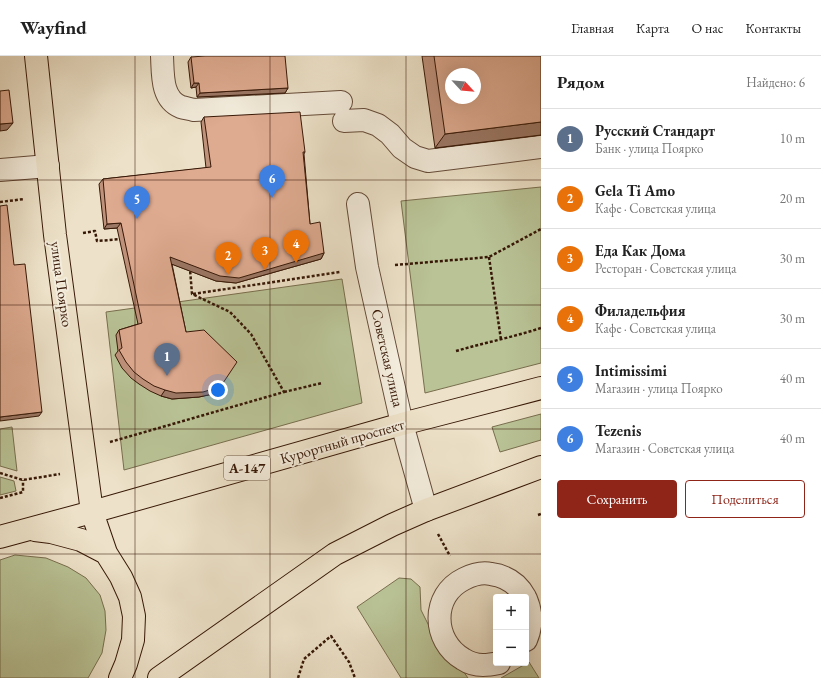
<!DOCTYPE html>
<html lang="ru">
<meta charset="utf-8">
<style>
:root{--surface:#fff;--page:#f2f2f2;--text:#222;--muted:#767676;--line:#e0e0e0;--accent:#8f2418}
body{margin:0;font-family:"EB Garamond",serif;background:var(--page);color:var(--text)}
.controls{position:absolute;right:12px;bottom:12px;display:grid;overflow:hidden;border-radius:4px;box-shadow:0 4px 16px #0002}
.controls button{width:36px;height:36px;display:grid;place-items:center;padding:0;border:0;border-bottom:1px solid var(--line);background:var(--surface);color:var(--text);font:20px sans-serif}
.compass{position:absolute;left:445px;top:12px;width:36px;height:36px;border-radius:50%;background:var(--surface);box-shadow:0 4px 16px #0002;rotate:116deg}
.you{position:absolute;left:218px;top:334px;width:14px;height:14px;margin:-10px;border:3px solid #fff;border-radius:50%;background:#1a73e8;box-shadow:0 0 0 6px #1a73e833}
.badge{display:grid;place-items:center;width:26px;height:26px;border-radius:50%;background:var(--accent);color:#fff;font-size:13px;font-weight:700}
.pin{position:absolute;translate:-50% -33px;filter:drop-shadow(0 1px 2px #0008)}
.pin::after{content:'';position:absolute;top:21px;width:14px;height:12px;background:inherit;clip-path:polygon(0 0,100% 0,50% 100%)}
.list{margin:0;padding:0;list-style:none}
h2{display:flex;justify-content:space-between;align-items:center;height:52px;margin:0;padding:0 16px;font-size:17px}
h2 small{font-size:13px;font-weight:400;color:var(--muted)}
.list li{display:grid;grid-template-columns:26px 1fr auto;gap:12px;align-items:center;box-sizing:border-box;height:60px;padding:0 16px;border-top:1px solid var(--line)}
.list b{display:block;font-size:15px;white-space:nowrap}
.list p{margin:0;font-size:13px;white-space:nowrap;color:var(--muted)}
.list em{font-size:13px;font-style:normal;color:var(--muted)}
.actions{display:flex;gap:8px;padding:12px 16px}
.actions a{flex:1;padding:9px 0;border:1px solid var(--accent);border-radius:4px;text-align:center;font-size:14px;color:var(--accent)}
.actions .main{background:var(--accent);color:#fff}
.map{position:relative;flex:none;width:541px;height:622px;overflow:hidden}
header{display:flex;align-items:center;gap:24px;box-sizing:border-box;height:56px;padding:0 20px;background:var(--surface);border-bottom:1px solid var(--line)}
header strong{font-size:19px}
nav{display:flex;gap:22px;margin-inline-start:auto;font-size:14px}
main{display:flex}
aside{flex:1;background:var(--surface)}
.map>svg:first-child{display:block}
</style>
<header>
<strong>Wayfind</strong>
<nav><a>Главная</a><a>Карта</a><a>О нас</a><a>Контакты</a></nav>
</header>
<main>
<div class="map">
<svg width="541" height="622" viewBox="0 0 541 622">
<rect width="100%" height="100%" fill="#ede2c9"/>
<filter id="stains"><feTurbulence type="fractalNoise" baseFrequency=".005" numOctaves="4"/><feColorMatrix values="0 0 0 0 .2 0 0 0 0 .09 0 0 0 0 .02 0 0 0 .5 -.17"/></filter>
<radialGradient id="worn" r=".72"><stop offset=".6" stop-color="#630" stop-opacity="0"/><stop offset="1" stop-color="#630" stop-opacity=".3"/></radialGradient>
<path fill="#b9c396" stroke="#786e4e" d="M541,131V307L425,337L401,145Z
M342,223L362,347L124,414L106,256Z
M541,358V384L500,396L492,371Z
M12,371L17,415L0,410V373Z
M0,421L14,425L16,435L0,439Z
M15,499L46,502L68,511L86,522L100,539L105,555L106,574L102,597L88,622H0V504Z
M399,522L411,523L420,531L421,554L431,574L451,598L468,622H401L357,551Z
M529,606L539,622H501Z"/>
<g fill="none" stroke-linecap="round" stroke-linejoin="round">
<defs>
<path id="minor" d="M162,0C163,18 161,43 181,51C185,52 190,53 194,54L341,46
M344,65L364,64L378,69L390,78L402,92L415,101L428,105L541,91
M0,114L48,110
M358,148L367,211L402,368L426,454
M526,543C532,557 532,570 526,584
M499,607C494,608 489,609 483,609C476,609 469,607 463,603C432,585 431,539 464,523C472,519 482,516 491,518C506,520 518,528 525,541"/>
<path id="major" d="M36,0L55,179L92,456L106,497
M35,474L51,476L81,484L106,497L121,521L130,541L134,560L133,584L126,608L120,622
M0,481L92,456L402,368L541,332
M159,622L335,498L392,469L426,454L541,411"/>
</defs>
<use href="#minor" stroke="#644a38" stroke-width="24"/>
<use href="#major" stroke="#371807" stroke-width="24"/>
<path stroke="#371807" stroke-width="2.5" stroke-dasharray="3 2" stroke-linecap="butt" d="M0,146L24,143
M83,177L95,175L97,185L122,183
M489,201L501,284
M395,209L489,201L541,173
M193,238L340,216
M456,295C484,287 513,281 541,272
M284,336L322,327
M110,386L284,336L251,278L230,256L192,238L190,213
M0,417L23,424L60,418
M0,442L23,436V424
M538,459L541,458
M438,478L450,500
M298,622L304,603L331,580L349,606L355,622"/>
<use href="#minor" stroke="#f3ecdc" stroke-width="22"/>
<use href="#major" stroke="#ede2c9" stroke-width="22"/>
</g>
<path fill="#bf927c" stroke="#371807" d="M422,0H541V79L435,92Z
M191,1L288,32L285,37L197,41L196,31L191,32L188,6Z
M204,61L305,96L304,98L310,168L324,197L321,203L236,227L216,225L172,208L186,276L217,336L213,338L199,341L172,343L161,340L150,335L139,328L131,322L122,312L115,299L118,295L116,279L119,274L138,268L117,172L104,173L99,128L103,123L206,112L201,66Z"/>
<path fill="#9b7765" stroke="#371807" d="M194,27H199L196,31L191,32Z
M288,32L285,37L197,41L200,37Z
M541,66V79L435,92L445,78Z
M13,67L7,74L0,75V68Z
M121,167L117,172L104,173L107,168Z
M324,197L321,203L236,227L216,225L166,206L170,201Z
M221,330L217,336L213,338L199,341L172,343L161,340L165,334Z
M42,356L39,360L0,365V361Z"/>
<path fill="#deaa90" stroke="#371807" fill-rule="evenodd" d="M205,0H285L288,32L200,37L199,27H194L191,1Z
M434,0H541V66L445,78ZM451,18H475V42H451Z
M9,34L13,67L0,68V35Z
M300,56L305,96H303L310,168L320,166L324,197L239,222L220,220L170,201L186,276L204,274L237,306L221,330L216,332L203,336L176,337L165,334L154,330L143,323L134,316L126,306L119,294L122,292L119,274L142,267L121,167L107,168L103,123L211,111L204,61Z
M7,149L14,209L25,208L42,356L0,361V150Z"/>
<path fill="none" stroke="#371807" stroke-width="1" stroke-opacity="0.55" d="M135,0V622M270,0V622M406,0V622M0,124H541M0,249H541M0,373H541M0,498H541"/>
<g text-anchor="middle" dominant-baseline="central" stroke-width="4" stroke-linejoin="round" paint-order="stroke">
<rect fill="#f3ecdc" stroke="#6f5847" stroke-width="1" x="224" y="400" width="46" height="24" rx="3"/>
<g font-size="14" font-weight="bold" fill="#371807">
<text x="247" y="412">А-147</text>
</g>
<g font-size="15" fill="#371807" stroke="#f3ecdc">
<text transform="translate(62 228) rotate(82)">улица Поярко</text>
<text transform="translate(388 302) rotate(77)">Советская улица</text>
<text transform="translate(342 385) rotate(-16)">Курортный проспект</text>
</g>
</g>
<rect width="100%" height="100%" filter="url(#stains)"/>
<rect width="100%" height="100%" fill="url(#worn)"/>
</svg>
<div class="controls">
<button>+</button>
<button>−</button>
</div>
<svg class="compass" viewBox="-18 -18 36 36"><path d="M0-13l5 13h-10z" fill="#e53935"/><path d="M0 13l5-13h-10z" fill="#767676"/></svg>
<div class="you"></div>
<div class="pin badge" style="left:167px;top:320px;background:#5c6f8a">1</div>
<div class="pin badge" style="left:228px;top:219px;background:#e8710a">2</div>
<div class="pin badge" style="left:265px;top:214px;background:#e8710a">3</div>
<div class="pin badge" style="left:296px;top:207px;background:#e8710a">4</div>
<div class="pin badge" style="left:137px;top:163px;background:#3f7fe0">5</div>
<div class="pin badge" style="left:272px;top:142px;background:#3f7fe0">6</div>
</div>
<aside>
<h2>Рядом<small>Найдено: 6</small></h2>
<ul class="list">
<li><span class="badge" style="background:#5c6f8a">1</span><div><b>Русский Стандарт</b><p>Банк · улица Поярко</p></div><em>10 m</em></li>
<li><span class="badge" style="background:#e8710a">2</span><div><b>Gela Ti Amo</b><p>Кафе · Советская улица</p></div><em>20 m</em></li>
<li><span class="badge" style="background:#e8710a">3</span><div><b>Еда Как Дома</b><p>Ресторан · Советская улица</p></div><em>30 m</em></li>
<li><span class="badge" style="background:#e8710a">4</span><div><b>Филадельфия</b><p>Кафе · Советская улица</p></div><em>30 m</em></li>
<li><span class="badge" style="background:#3f7fe0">5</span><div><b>Intimissimi</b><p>Магазин · улица Поярко</p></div><em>40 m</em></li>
<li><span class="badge" style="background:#3f7fe0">6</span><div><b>Tezenis</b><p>Магазин · Советская улица</p></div><em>40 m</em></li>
</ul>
<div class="actions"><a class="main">Сохранить</a><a>Поделиться</a></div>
</aside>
</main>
